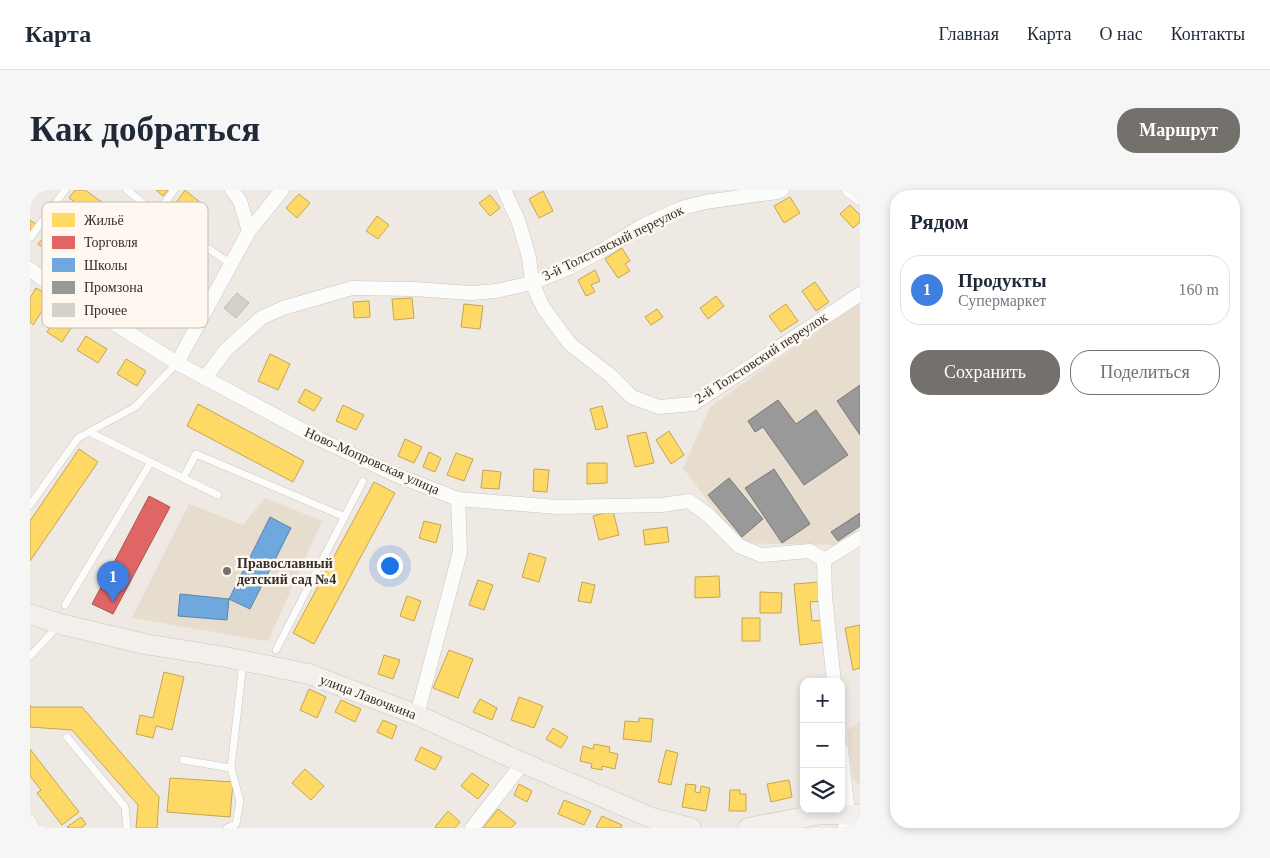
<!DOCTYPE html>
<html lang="ru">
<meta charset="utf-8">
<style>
:root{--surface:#fff;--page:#f6f6f7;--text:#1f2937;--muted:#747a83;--line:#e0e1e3;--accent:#74706b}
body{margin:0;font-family:Georgia,serif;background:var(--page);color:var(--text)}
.controls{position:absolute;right:15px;bottom:15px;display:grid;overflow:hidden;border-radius:10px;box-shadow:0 2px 8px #0003}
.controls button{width:45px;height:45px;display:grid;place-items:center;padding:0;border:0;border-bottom:1px solid var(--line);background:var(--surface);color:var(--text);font:25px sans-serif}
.you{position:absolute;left:359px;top:375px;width:18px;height:18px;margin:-12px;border:4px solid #fff;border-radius:50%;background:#1a73e8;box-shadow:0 0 0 8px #1a73e833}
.badge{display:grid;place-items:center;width:32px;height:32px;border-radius:50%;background:var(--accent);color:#fff;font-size:16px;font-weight:700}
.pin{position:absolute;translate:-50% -41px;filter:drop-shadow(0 1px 2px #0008)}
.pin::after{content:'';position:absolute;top:26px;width:18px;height:15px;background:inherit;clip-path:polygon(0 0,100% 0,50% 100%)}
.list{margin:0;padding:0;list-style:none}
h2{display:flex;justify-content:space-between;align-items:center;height:65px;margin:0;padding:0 20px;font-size:21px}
h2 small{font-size:16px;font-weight:400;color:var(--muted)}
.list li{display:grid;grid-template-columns:32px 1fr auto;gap:15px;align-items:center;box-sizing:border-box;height:70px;margin:0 10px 10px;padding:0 10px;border:1px solid var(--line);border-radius:20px}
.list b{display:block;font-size:19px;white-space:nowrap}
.list p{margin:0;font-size:16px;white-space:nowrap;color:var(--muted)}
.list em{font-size:16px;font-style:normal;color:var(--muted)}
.actions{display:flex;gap:10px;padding:15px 20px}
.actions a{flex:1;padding:11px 0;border:1px solid var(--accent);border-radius:20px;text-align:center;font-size:18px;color:var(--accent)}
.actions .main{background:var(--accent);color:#fff}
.icon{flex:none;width:28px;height:28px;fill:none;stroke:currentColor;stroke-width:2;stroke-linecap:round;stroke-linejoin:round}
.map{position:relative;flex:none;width:830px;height:638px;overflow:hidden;border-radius:20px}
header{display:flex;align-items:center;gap:30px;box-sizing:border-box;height:70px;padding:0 25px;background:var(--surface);border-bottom:1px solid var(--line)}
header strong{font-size:24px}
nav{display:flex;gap:28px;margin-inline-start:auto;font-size:18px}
.intro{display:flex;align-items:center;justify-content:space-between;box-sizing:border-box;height:120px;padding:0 30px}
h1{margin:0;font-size:35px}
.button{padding:12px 22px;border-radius:20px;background:var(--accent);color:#fff;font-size:18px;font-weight:700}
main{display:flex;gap:30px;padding:0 30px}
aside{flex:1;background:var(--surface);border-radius:20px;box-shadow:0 2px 8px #0003}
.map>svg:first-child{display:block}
</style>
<header>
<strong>Карта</strong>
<nav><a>Главная</a><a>Карта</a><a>О нас</a><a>Контакты</a></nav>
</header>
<div class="intro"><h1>Как добраться</h1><a class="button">Маршрут</a></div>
<main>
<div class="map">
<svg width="830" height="638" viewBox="0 0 830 638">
<rect width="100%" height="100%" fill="#eee9e3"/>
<path fill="#e6ddcf" d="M830,111V338L805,355L710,353L653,278L680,217Z
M235,308L292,331L238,451L102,428L159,314L213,335Z
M830,531V596L823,588L817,541Z"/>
<path fill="#ffd966" stroke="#c2a654" d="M45,0H55L73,13L64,26L39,8Z
M126,0H138L133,6Z
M155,0L178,19L168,32L145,14Z
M513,1L523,21L509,28L499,9Z
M269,4L280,13L267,28L256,18Z
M460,5L470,18L460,26L449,13Z
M760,7L770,23L754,33L744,16Z
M820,15L830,25V32L823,38L810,24Z
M347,26L359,35L348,49L336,41Z
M0,30L7,35L0,44Z
M18,42L42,61L32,73L8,54Z
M592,58L600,71L595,74L600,81L588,88L575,69Z
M565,80L570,91L561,95L565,102L556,106L548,90Z
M785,92L799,112L786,121L772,101Z
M6,98L21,107L3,135L0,132V108Z
M686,106L694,116L678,129L670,118Z
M382,108L384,128L364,130L362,109Z
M339,111L340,127L324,128L323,112Z
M434,114L453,116L450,139L431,137Z
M756,114L768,131L751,142L739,126Z
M627,119L633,127L621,135L615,127Z
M30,122L45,132L32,152L17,142Z
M56,146L77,159L68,173L47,160Z
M240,164L260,174L248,200L228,191Z
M96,169L116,181L107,196L87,184Z
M275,199L292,208L284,221L268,212Z
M168,214L274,271L263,292L157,236Z
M313,215L334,225L326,240L306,231Z
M572,216L578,237L566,240L560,219Z
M639,241L654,265L641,274L626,250Z
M616,242L624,273L605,277L597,246Z
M375,249L392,257L384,273L368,266Z
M49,259L68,272L0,371V331Z
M399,262L411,268L405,282L393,277Z
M426,263L443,269L434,291L417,285Z
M557,273H577V293L557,294Z
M504,279L519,280L517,302L503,301Z
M453,280L471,282L469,299L451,298Z
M344,292L365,303L284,454L263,443Z
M583,321L589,345L569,350L563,326Z
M394,331L411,335L406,353L389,348Z
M637,337L639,352L615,355L613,340Z
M499,363L516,368L509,392L492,387Z
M689,386L690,407L665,408V387Z
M448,390L463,395L454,420L439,415Z
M552,392L565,395L561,413L548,411Z
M790,392L792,411L780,412L782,431L793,430L796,452L770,455L764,394Z
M730,402L752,403L751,423H730Z
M377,406L391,411L384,431L370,426Z
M712,428H730V451H712Z
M830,435V478L823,480L815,438Z
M419,460L443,469L428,508L403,498Z
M354,465L370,470L363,489L348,484Z
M134,482L154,487L142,540L126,536L123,548L106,544L110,525L123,528Z
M279,499L296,507L287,528L270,520Z
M489,507L513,516L504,538L481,530Z
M450,509L467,518L462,530L443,522Z
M311,510L331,519L325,532L305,522Z
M0,515L1,517H52L129,607L127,638H106L108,615L42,540L0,537Z
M609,528L623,529L621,552L593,549L595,531L609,532Z
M353,530L367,536L362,549L347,542Z
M523,538L538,547L531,558L516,549Z
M564,554L580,557L579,562L588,564L585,579L572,576V580L561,578L562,574L550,571L553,556L563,559Z
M391,557L412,567L405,580L385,570Z
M0,559L49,622L32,635L7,603L11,600L0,586Z
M636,560L648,563L641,595L628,592Z
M275,579L294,596L281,610L262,593Z
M442,583L459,595L448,609L431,596Z
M140,588L203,592L200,627L137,622Z
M759,590L762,607L741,612L737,594Z
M489,594L502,601L497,612L484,605Z
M656,594L666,595L665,602L670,603L671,596L680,598L676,621L652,617Z
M700,600H710V604H716V621H699Z
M534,610L561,621L554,635L528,624Z
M468,619L486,633L481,638H453Z
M418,621L430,632L425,638H406L405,637Z
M572,626L592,635L591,638H567L566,637Z
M51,627L56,634L51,638H38L37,637Z"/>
<path fill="#e06666" stroke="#ac5654" d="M119,306L140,317L83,424L62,414Z"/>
<path fill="#6fa8dc" stroke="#5d84a7" d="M240,327L261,338L220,419L199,409Z
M150,404L199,409L197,430L148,426Z"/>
<path fill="#999" stroke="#7a7978" d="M830,195V245L807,211Z
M748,210L766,234L786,220L818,265L774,295L733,237L725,242L718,231Z
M744,279L780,334L752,353L715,298Z
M699,288L733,329L712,347L678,305Z
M830,323V336L808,351L801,342Z"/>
<path fill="#d4d0cb" stroke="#bdb9b4" d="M207,103L219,113L206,128L194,118Z"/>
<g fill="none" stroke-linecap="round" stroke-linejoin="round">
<defs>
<path id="service" d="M97,0L127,24L201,74
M0,48L35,0
M59,117L144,0
M59,242L188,305
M153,288L166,264L315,327
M0,315L48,248L105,217L147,173
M35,415L121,272
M246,460L333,291
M0,466L29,435
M37,547L95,617L97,638
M153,570L201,578L213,473
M0,627L7,638
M197,638L206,634L210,611L201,578"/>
<path id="minor" d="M202,0L210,11L219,41
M474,0L488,30L499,67L502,93L514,119L540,154L581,186L602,207L629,217L663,214L830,104
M819,0L830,8
M0,79L10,87L147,173L289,249L366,285L428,309L527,317L632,315L659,311L678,325L709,356L731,365L780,361L794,370
M147,173L219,41L252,0
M175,188L195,161L231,128L253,118L322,98L384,99L442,103L466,101L502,93L539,78L571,61L612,36L652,18L675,12L747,2L752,0
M794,370L795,407L804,492
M794,370L830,348
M387,525L430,362L428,309
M811,559L818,624L815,638
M442,638L493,573"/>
<path id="secondary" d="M0,424L30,434L115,454L195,467L279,484L387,525L493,573L622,628L661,638
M718,638L791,624L830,625"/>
</defs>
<use href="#service" stroke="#cac7c2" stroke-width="8"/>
<use href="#minor" stroke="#cac7c2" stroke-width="15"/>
<use href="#secondary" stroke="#cac7c2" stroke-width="21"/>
<use href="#service" stroke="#fcfcfb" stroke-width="7"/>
<use href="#minor" stroke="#fcfcfb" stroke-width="14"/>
<use href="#secondary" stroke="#f3f0eb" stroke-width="20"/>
</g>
<circle fill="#74706b" stroke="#fef8f1" stroke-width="2" cx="197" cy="381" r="5"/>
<g text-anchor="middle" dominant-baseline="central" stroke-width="5" stroke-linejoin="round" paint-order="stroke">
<g font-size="14" fill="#332f2b" stroke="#fef8f1">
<text transform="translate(583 53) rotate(-26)">3-й Толстовский переулок</text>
<text transform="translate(731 168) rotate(-33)">2-й Толстовский переулок</text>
<text transform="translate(342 271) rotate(24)">Ново-Мопровская улица</text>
<text transform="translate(338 507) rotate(21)">улица Лавочкина</text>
</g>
<g font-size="14" font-weight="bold" fill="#332f2b" stroke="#fef8f1" text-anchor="start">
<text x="207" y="373">Православный<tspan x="207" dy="16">детский сад №4</tspan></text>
</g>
</g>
<rect x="12" y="12" width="166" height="126" rx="8" fill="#fef8f1" stroke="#c1bcb6" stroke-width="1"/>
<rect x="22" y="23" width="23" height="14" fill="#ffd966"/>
<rect x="22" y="46" width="23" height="13" fill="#e06666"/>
<rect x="22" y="68" width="23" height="14" fill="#6fa8dc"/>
<rect x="22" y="91" width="23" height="13" fill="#999"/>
<rect x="22" y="113" width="23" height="14" fill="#d4d0cb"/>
<g font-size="14" fill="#332f2b">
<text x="54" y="35">Жильё</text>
<text x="54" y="57">Торговля</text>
<text x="54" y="80">Школы</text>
<text x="54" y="102">Промзона</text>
<text x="54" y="125">Прочее</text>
</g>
</svg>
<div class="controls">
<button>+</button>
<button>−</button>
<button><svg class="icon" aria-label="layers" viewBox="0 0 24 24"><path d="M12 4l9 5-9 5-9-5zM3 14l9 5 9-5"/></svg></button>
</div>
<div class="you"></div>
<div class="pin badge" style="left:83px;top:412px;background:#3f7fe0">1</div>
</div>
<aside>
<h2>Рядом<small></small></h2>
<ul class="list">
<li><span class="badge" style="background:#3f7fe0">1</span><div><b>Продукты</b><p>Супермаркет</p></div><em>160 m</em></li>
</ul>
<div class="actions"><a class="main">Сохранить</a><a>Поделиться</a></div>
</aside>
</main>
